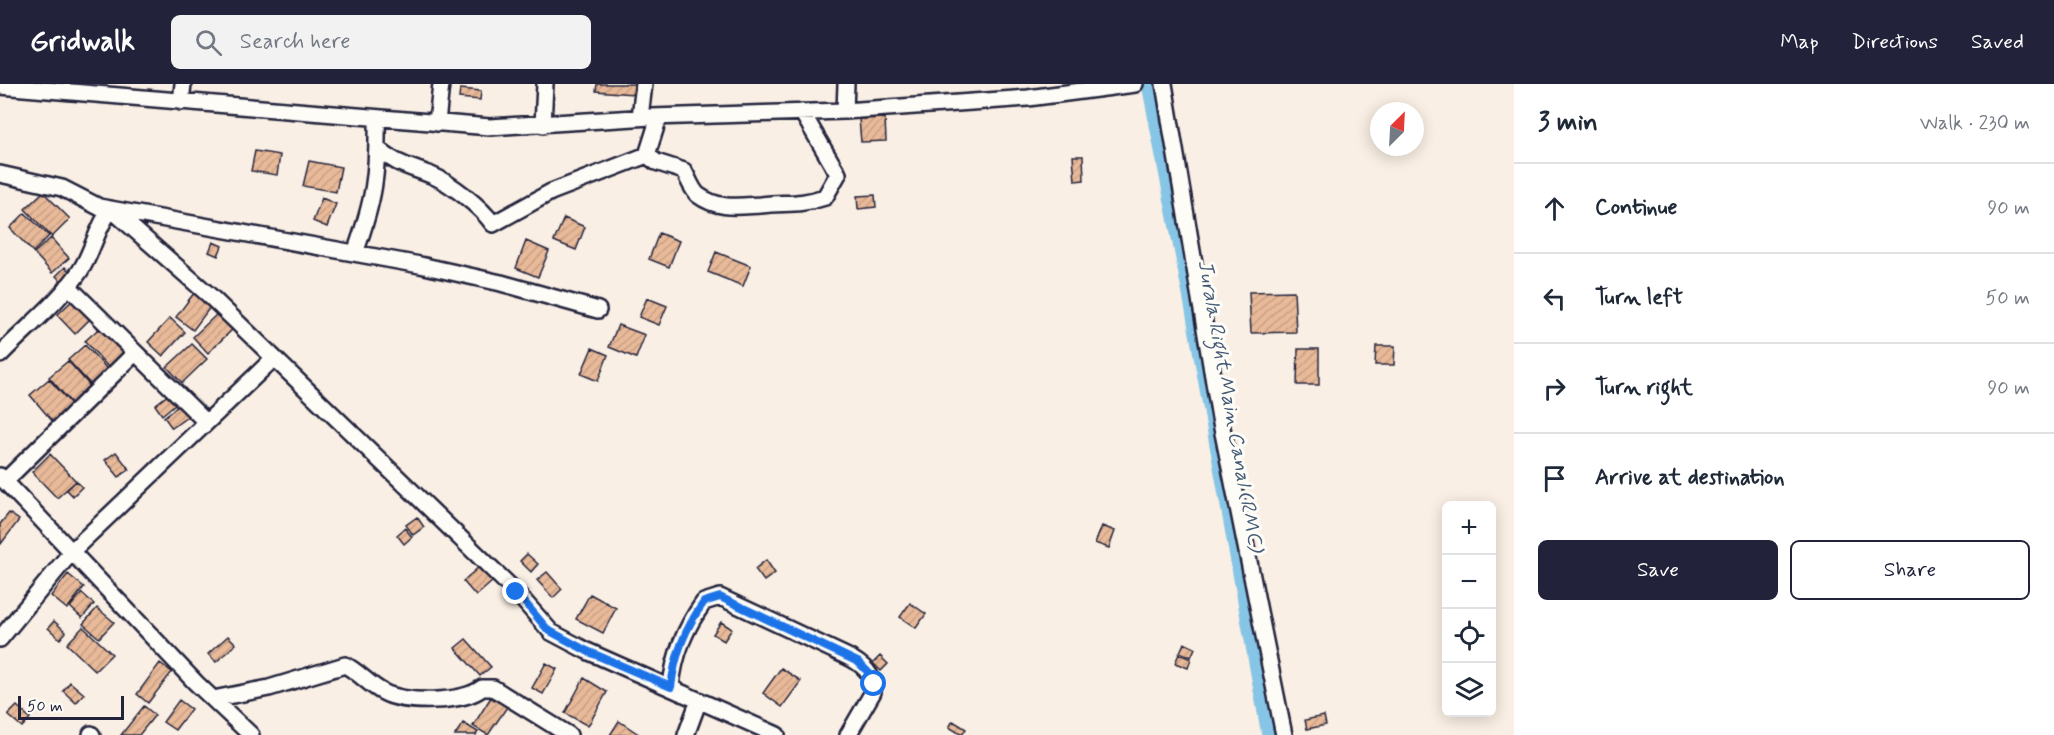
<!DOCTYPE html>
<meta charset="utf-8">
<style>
:root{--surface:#fff;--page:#f2f2f3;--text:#1f2937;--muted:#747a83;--line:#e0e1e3;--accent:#22223b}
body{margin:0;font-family:Mynerve,sans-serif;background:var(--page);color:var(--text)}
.controls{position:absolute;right:18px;bottom:18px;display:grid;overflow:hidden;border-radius:9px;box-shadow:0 3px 15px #0003}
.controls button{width:54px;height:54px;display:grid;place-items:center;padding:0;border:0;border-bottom:2px solid var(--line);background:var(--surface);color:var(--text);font:30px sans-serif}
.compass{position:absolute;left:1370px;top:18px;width:54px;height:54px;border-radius:50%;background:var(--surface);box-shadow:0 3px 15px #0003;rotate:24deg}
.scale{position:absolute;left:18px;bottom:15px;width:106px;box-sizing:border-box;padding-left:6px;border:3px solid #22223b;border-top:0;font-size:16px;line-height:21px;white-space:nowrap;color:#22223b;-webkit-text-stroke:4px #fdfcf7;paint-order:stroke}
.stop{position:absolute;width:18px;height:18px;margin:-14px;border:4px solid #1a73e8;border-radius:50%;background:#fff}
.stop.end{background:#1a73e8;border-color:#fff;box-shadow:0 2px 6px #0008}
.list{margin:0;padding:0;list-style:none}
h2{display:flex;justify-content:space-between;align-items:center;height:78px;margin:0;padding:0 24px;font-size:26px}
h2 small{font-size:20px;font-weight:400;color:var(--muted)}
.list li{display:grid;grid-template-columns:39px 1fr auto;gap:18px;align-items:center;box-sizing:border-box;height:90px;padding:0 24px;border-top:2px solid var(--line)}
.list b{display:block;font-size:22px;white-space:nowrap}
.list em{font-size:20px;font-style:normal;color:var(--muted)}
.actions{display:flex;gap:12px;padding:18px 24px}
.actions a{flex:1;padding:14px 0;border:2px solid var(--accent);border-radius:9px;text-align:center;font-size:21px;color:var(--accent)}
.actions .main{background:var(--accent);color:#fff}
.icon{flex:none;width:33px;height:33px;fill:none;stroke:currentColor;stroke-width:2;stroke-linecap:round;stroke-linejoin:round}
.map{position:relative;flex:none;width:1514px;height:651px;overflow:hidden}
header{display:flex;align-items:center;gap:36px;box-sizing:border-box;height:84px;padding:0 30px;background:var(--accent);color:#fff}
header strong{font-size:28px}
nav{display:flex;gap:33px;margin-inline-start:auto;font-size:21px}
.search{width:420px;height:54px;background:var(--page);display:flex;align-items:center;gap:15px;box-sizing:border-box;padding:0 21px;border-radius:9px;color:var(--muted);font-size:22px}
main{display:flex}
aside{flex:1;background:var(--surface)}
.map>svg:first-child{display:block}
</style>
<header>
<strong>Gridwalk</strong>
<div class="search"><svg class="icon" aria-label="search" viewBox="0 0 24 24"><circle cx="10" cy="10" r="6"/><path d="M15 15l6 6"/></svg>Search here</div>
<nav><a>Map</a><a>Directions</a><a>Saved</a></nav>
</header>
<main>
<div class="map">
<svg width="1514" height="651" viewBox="0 0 1514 651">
<defs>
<pattern id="building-hatch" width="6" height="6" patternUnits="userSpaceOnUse" patternTransform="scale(1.5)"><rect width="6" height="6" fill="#e9ba99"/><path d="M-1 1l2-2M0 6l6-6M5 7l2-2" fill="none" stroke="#c8a085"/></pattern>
</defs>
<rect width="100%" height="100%" fill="#f9efe4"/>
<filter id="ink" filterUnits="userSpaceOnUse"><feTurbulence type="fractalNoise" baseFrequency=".0167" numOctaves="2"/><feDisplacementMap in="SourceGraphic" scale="12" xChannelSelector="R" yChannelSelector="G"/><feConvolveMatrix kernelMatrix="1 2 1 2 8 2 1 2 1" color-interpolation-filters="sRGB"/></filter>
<g filter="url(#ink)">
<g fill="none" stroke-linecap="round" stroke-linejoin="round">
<path stroke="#87c5e7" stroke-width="15" d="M1149,0L1192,221L1269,651"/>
</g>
<path fill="url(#building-hatch)" stroke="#22223b" stroke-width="1.5" d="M597,0H634L633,10L596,7Z
M460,5L481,7L480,16L459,14Z
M885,34L886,57L861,58L859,35Z
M255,67L280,71L277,91L251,87Z
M1073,72H1083L1084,96L1075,97Z
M309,77L341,83L336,108L303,102Z
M43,108L70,135L52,153L25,125Z
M875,111L876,123L858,125L857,112Z
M322,114L336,120L327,143L313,137Z
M25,129L49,152L33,168L10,144Z
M564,134L585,143L576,166L554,157Z
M659,149L679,157L669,183L649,175Z
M51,154L69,174L52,189L34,169Z
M526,157L549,167L538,193L516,184Z
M213,158L222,162L218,172L209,168Z
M716,168L751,182L743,202L708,188Z
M65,183L71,189L62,198L56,192Z
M1294,207L1296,248L1251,249L1249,208Z
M194,209L211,222L193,246L176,233Z
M75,214L93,232L75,250L57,231Z
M647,214L667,222L659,241L639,233Z
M218,229L233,245L208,269L193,253Z
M170,234L185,248L163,272L148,258Z
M104,240L127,267L108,283L85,257Z
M618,241L645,251L636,274L609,263Z
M192,260L207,275L182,299L167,283Z
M85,261L109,287L92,302L68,276Z
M1376,262H1395L1394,281H1375Z
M592,264L608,271L598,297L581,290Z
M1298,265H1319V301H1297Z
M68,277L91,303L72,320L49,293Z
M49,295L72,321L53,338L30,311Z
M173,307L180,316L162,331L155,321Z
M182,319L191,330L172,344L164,333Z
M116,368L129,385L119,393L105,376Z
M50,370L76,397L57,414L32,388Z
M76,397L82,403L73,412L67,406Z
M9,429L19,436L1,460L0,440Z
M417,433L424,443L413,451L406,441Z
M1102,442L1115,447L1109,464L1095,459Z
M405,444L412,453L404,460L397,451Z
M527,470L538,480L531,488L520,477Z
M766,476L775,489L764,497L755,485Z
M480,482L493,497L476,512L463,497Z
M547,488L562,505L553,514L537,496Z
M68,490L84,503L67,525L51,512Z
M82,509L94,520L82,534L70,523Z
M590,510L616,524L603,549L576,535Z
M910,519L926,530L916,544L900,533Z
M97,524L114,538L99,554L83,540Z
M54,537L66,548L60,555L48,544Z
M721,538L732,545L724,557L713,550Z
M83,543L112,570L95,587L67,560Z
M228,552L236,560L216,578L208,570Z
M466,555L491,583L480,592L455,564Z
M1184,559L1195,564L1191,573L1180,568Z
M1179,570L1191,575L1188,584L1175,579Z
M880,572L888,580L881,587L873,579Z
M160,579L172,588L148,619L137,610Z
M546,579L557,585L543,610L532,604Z
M781,584L801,597L782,623L763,609Z
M584,594L607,608L588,642L565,629Z
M70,598L84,610L76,619L63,607Z
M491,613L507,623L488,651L473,642Z
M179,616L191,625L175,646L163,638Z
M17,622L30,634L22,643L8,631Z
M144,622L155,631L139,651H121Z
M1324,632L1326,641L1307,645L1305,636Z
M619,637L640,651H610Z
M953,637L966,645L962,651L949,643Z
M463,639L478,648L476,651H455Z"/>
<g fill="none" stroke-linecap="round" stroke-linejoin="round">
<defs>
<path id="minor" d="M1164,0L1220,334L1284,651
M0,2L490,43L651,33L845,27L1028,14L1135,0
M181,18L183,0
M845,27L846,0
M640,33L644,0
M437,39L441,0
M543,41L545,0
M378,65C395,80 411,83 431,91C451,99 481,123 493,140L551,108L647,71L659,33
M647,71L656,78L684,87C688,94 692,106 698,111C718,126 739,122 761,121C788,118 797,122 825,113L838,90L802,28
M0,90L62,104L99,123L420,181L501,199L598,226
M355,169C374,116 378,91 377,34
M68,202L206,338
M0,271C26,244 59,218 80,187C93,168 96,144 111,125L209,211L516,508L551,548L587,567L777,651
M0,392L196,599L251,651
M5,397L135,269
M0,555L73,466L273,275
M671,603C674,570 685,544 704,518L720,513L846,572C861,579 875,589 873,608L848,651
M213,615L269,604L345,581C359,588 369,601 383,608C404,620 464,619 482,604H493L569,651
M91,650L92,651
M686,651L699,616"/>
</defs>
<use href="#minor" stroke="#22223b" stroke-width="20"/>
<use href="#minor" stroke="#fdfcf7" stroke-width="15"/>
</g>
</g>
<g fill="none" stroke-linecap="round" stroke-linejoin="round" filter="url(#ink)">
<path stroke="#1a73e8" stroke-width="8" d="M516,508L548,546L587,567L671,603C675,570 685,544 704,518L720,513L858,578L870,590L874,600"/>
</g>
<g text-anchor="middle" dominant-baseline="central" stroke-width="6" stroke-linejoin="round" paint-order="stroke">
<g font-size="21" font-style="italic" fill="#455b77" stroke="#fdfcf7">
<text transform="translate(1230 322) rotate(80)">Jurala Right Main Canal (RMC)</text>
</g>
</g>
</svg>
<div class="controls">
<button>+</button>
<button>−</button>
<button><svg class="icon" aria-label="locate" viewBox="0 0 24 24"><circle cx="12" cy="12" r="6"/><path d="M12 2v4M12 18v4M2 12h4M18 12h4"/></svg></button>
<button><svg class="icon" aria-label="layers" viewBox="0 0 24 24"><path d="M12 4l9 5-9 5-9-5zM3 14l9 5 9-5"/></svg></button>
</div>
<svg class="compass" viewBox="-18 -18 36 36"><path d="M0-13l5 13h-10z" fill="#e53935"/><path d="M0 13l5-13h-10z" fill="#747a83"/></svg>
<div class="scale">50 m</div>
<div class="stop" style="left:874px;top:600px"></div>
<div class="stop end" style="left:516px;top:508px"></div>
</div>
<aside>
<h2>3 min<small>Walk · 230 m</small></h2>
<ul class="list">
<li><svg class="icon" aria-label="ahead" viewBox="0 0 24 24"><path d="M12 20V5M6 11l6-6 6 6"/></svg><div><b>Continue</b></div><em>90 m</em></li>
<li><svg class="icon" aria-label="left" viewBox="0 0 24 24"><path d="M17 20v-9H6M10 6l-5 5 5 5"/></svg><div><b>Turn left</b></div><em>50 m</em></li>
<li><svg class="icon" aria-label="right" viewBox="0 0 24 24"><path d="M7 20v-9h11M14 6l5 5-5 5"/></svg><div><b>Turn right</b></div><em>90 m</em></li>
<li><svg class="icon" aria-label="arrive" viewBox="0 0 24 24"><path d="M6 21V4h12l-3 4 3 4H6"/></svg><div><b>Arrive at destination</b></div></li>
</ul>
<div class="actions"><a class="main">Save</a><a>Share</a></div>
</aside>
</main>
